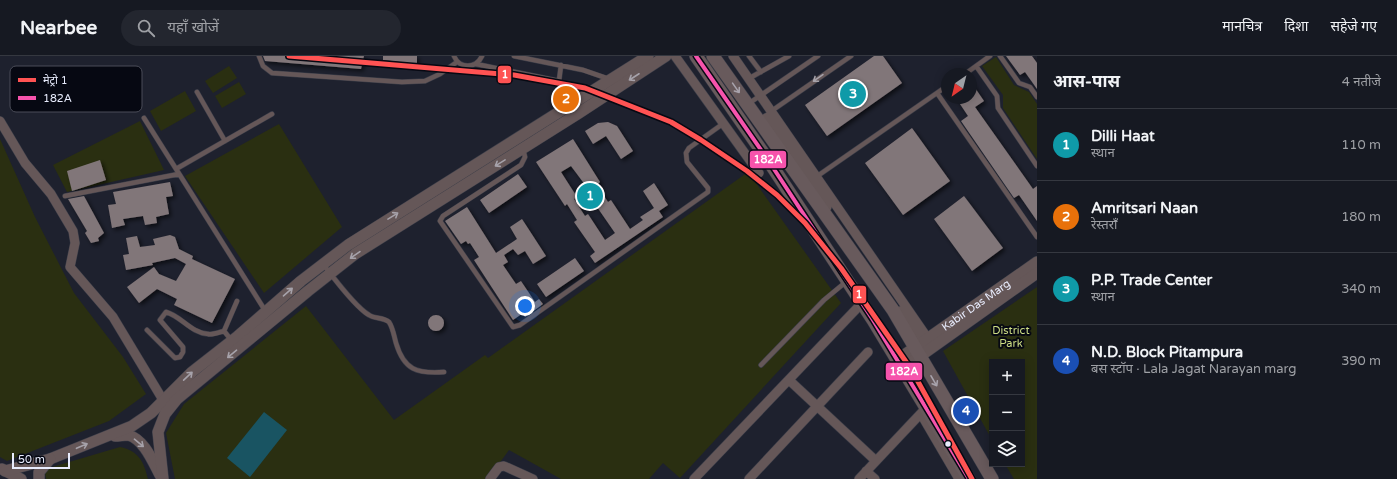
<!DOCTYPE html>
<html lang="hi">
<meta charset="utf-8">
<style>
:root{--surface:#161922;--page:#23262f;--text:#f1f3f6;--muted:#9ea0a5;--line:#353840;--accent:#a1a5b5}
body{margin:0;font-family:"Varela Round","Noto Sans Devanagari",sans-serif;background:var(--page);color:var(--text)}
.controls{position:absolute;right:12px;bottom:12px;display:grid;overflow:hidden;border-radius:0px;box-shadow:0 2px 10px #0003}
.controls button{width:36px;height:36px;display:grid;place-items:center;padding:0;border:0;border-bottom:1px solid var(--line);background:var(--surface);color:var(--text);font:20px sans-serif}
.compass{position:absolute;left:941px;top:12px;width:36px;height:36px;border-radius:50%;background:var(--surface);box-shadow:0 2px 10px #0003;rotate:215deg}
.scale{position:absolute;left:12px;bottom:10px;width:58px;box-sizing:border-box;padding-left:4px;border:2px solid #e8ecfd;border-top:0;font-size:11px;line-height:14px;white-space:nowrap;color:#e8ecfd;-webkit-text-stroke:3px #060812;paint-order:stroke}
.you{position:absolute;left:525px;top:250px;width:14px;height:14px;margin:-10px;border:3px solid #fff;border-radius:50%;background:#1a73e8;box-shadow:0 0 0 6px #1a73e833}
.badge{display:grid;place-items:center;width:26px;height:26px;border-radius:50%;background:var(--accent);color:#fff;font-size:13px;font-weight:700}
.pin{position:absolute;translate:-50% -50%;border:2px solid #fff;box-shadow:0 1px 4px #0006}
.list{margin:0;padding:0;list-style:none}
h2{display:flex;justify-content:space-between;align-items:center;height:52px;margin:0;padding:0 16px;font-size:17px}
h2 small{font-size:13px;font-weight:400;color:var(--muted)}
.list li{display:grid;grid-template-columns:26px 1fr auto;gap:12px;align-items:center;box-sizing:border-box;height:72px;padding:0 16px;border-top:1px solid var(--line)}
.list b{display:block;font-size:15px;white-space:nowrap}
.list p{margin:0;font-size:13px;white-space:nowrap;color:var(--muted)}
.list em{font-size:13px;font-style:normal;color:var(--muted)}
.icon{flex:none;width:22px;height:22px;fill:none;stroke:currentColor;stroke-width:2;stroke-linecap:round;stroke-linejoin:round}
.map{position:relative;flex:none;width:1037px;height:423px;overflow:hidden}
header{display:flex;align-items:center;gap:24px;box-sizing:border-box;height:56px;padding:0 20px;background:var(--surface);border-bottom:1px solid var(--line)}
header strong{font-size:19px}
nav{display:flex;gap:22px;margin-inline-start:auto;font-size:14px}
.search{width:280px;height:36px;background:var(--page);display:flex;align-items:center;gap:10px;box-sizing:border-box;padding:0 14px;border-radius:22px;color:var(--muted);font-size:15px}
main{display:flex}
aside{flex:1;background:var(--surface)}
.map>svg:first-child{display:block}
</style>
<header>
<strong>Nearbee</strong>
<div class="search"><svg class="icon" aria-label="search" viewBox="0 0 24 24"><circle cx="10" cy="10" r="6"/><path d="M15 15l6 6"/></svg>यहाँ खोजें</div>
<nav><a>मानचित्र</a><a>दिशा</a><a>सहेजे गए</a></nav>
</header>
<main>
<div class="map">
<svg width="1037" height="423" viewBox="0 0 1037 423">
<defs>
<filter id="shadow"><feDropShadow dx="2.5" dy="2.5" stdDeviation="2" flood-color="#0009"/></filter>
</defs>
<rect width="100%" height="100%" fill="#1e212e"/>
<path fill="#2a2f11" d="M996,1L1014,29L1029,36L1037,48V103L1003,52V39L982,10Z
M229,10L237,22L213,37L205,25Z
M239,26L246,38L222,52L215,40Z
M185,35L196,55L161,75L150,55Z
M140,65L164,114L67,136L53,109Z
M279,68L342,171L264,237L185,120Z
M0,83L35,161L74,237L123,301L146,338L109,365L7,405L0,401Z
M748,116L841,247L680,422L663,407L649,423H561L509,394L488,423H175L166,377L184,348L306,250L394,364L485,299L488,302Z
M1037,231V423H1014L1005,408H1022V306H992V384L943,295Z
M120,391C139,395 144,406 148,423H46L45,417L49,412Z"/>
<path fill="#195462" d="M264,356L287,374L250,421L227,402Z"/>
<path fill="#817679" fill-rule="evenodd" filter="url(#shadow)" d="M263,0H364L361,13L265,5Z
M383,0H417V8L383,4Z
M874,0H883L902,27L827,80L805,49Z
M1006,0H1032L1037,7V33L1025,16L1020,19Z
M971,26L984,45L975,51L1033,133L1037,130V165L1019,139L1014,142L961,65L968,60L956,42H971Z
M608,66L617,70L633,95L621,103L606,80L593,88L585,75L598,67Z
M912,72L950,125L903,159L865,107Z
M573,83L600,126L597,129L608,146L611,144L630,173L643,164L640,161L654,152L643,135L654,127L668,149L659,155L663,161L595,207L590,200L595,196L574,166L577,164L567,148L565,150L536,106ZM571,110L600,149L597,151L615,177L605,184L588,158L585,160L574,143L577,141L561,116Z
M100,104L106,124L72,135L67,115Z
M518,118L527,131L489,157L480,144Z
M170,126L173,140L166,141L169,158L156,161L157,167L145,169L143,160L123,163L125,169L112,172L108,149L116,148L113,136Z
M84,140L104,177L98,182L99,185L91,187L85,177L87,175L68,143Z
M964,140L1003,192L972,215L934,163Z
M467,151L496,197L517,183L510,171L522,163L546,200L533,208L525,195L518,199L513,193L504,199L508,206L503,209L516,228L521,225L535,246L539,243L543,248L525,261L523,257L513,264L474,204L479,201L470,187L468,188L466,185L461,188L445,165Z
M170,179L175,181L179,193L193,200L192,203L235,223L212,267L174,249L177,243L157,233L139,247L127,231L154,211L159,218L176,225L186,208L175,202L152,207L153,209L126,214L123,199L129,198L126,182L137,180L140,191L155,189L153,183Z
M575,202L584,215L546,241L537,228Z
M428 267a8 8 0 1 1 16 0a8 8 0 1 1-16 0Z"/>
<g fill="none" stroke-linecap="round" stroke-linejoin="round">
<defs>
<path id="service" d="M259,0L263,10L272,17L402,26L425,25L440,18L457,6
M454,0C459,13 476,13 482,0
M514,0L583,14L609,23
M749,0L761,16
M1000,0L1019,27L1030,31L1037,41
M476,8L559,25L579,57
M976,10L997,40L998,52L1037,110
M965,18L990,0
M748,23L789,0
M559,25L561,9
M197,36L225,85
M937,37L1037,181
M748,48L818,0
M770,56L851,0
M144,62L266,256
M523,93L525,101L521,109L443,160L440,165L513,271L520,269L708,136V132L687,106L686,97L689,92L724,67
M176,113L272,58
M816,121L947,30
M65,140L179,118
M323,208C333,221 355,251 369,259C375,263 383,261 389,266C393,272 394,280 396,287C404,314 417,318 444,316
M147,274L175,302L180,301L183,296V291L160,264L166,256C181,260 191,277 208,278C213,279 220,276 224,275
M232,285L224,275L237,245
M761,309L824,244L847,225"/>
<path id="minor" d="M675,0L759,117
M733,0L931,287
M772,59L766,62L827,151
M0,65L25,107L51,138L73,175L75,187L70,211L113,261L163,344
M900,255L922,286
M789,324L876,405
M921,358L959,423
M866,415L875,423
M490,423L499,411L504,410L533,423
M694,423L862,247
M749,423L868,296
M859,423L926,352"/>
<g id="tertiary">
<path id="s1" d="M897,304L1037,206"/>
<path d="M902,313L1037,217"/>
<path d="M115,380C119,380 124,379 128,379C144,383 153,406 160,419"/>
<path d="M2,413L21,423"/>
<path d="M5,415L50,403L132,370L151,357L192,316L238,280L301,225L348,189L648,0"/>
<path d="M39,423V416L50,403"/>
<path d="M163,423L158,376L165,358L177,343L308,235L355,198L579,57L666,0"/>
</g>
<path id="secondary" d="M696,0L770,107L873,264L969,423
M713,0L893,254L992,423"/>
</defs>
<use href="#service" stroke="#3c3e49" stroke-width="5.5"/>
<use href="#minor" stroke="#3c3e49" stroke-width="10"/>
<use href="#tertiary" stroke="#3c3e49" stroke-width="12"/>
<use href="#secondary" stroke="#3c3e49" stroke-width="14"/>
<use href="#service" stroke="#655758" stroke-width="4.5"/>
<use href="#minor" stroke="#655758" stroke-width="9"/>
<use href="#tertiary" stroke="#655758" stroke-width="11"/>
<use href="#secondary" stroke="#685a5c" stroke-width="13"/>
<defs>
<path id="bus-1" d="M696,0L770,107L873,264L969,423"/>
</defs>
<use href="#bus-1" stroke="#060812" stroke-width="7"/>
<use href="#bus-1" stroke="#f653ac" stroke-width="4"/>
<defs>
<path id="metro-1" d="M289,0L514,19L585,32L671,66L701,84L747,115L777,139L805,167L841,212L911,313L972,423"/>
</defs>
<use href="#metro-1" stroke="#060812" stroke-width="8"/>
<use href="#metro-1" stroke="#ff5353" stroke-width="5"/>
</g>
<defs><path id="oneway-shaft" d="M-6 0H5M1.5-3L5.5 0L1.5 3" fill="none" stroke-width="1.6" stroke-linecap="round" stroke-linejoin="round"/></defs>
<g stroke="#a6a2aa">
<use href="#oneway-shaft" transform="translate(634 21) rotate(147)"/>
<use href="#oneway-shaft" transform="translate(818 22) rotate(145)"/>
<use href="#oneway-shaft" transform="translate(500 107) rotate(148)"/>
<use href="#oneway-shaft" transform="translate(393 160) rotate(-32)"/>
<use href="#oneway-shaft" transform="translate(355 199) rotate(145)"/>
<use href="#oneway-shaft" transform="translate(288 236) rotate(-41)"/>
<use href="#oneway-shaft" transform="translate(232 298) rotate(140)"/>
<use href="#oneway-shaft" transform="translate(188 320) rotate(-43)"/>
<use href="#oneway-shaft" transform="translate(139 387) rotate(40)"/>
<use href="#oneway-shaft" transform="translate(82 390) rotate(-23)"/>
</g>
<g stroke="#a8a3ac">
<use href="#oneway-shaft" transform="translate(736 32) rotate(55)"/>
<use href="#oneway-shaft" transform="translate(934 325) rotate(60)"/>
</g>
<circle fill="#e8ecfd" stroke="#060812" stroke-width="1.5" cx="948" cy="388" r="3.5"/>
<g text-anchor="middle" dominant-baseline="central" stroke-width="4" stroke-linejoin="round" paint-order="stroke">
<g font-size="11" fill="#e8ecfd" stroke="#060812">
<text stroke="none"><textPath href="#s1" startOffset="96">Kabir Das Marg</textPath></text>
</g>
<g font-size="11" fill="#ccdc84" stroke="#060812">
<text x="1011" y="274">District<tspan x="1011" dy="13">Park</tspan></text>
</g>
</g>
<rect x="10" y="10" width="132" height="46" rx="6" fill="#060812" stroke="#4a4c58" stroke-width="1"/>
<rect x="18" y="22" width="18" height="4" fill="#ff5353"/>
<rect x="18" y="40" width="18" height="4" fill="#f653ac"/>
<g font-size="11" fill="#e8ecfd">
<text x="43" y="28">मेट्रो 1</text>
<text x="43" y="46">182A</text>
</g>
<g stroke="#060812" stroke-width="1.5">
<rect x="497" y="9" width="15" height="19" rx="4" fill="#ff5353"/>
<rect x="749" y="94" width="38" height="19" rx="4" fill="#f653ac"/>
<rect x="852" y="229" width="15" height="19" rx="4" fill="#ff5353"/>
<rect x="885" y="306" width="38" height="19" rx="4" fill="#f653ac"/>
</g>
<g font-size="11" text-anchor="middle" font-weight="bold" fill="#fff">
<text x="505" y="22">1</text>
<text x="768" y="107">182A</text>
<text x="859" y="242">1</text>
<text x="904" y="319">182A</text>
</g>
</svg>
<div class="controls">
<button>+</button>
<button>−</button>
<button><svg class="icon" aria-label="layers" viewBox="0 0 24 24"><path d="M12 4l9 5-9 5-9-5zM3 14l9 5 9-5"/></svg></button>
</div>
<svg class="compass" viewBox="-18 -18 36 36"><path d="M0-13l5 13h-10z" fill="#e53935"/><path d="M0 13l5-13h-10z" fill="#9ea0a5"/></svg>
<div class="scale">50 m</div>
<div class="you"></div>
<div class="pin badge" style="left:590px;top:140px;background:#0f9aa8">1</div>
<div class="pin badge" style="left:566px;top:43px;background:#e8710a">2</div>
<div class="pin badge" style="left:853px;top:38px;background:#0f9aa8">3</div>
<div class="pin badge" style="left:966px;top:355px;background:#1a4fb4">4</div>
</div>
<aside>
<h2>आस-पास<small>4 नतीजे</small></h2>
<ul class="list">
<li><span class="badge" style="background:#0f9aa8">1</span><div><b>Dilli Haat</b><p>स्थान</p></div><em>110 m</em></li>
<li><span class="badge" style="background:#e8710a">2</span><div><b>Amritsari Naan</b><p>रेस्तराँ</p></div><em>180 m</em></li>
<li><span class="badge" style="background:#0f9aa8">3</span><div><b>P.P. Trade Center</b><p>स्थान</p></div><em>340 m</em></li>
<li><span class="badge" style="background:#1a4fb4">4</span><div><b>N.D. Block Pitampura</b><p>बस स्टॉप · Lala Jagat Narayan marg</p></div><em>390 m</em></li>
</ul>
</aside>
</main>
